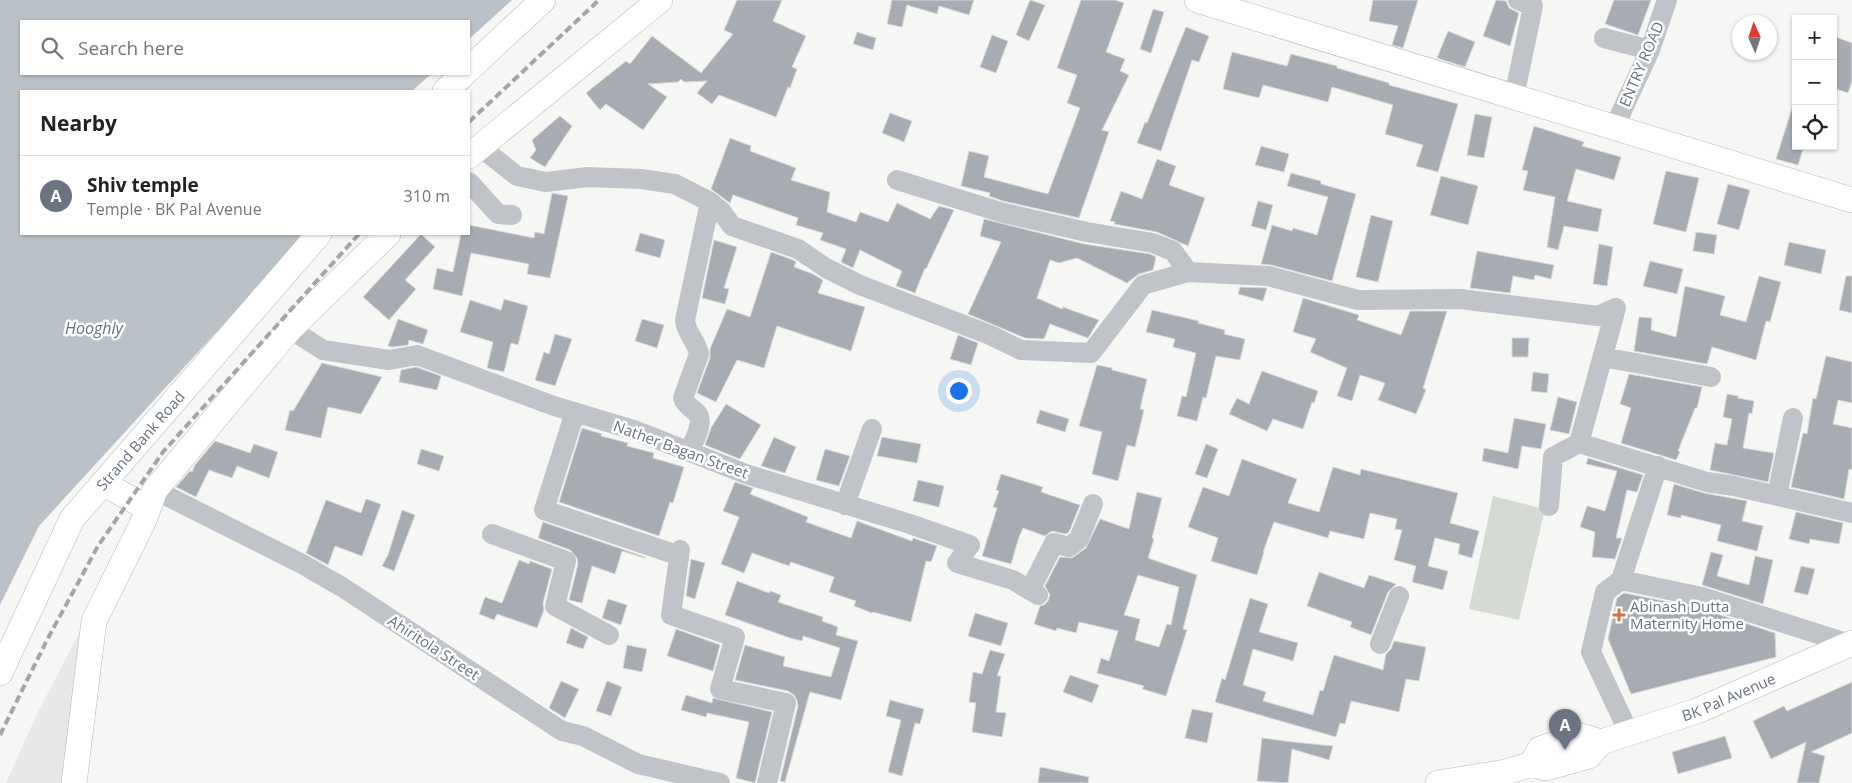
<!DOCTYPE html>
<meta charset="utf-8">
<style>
:root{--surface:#fff;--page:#f2f2f2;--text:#222;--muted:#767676;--line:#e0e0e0;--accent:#d0763a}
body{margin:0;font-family:"Open Sans",sans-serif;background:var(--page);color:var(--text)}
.controls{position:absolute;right:15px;top:15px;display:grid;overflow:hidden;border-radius:0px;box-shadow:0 1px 4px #0004}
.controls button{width:45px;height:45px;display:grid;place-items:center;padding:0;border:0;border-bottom:1px solid var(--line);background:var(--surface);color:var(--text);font:25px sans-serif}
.compass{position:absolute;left:1732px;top:15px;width:45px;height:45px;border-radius:50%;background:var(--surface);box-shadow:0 1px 4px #0004;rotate:357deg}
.you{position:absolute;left:958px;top:390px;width:18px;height:18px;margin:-12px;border:4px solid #fff;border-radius:50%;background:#1a73e8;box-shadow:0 0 0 8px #1a73e833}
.badge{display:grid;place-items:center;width:32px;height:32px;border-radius:50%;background:var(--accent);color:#fff;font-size:16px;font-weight:700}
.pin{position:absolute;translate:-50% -41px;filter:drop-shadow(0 1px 2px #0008)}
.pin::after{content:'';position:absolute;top:26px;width:18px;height:15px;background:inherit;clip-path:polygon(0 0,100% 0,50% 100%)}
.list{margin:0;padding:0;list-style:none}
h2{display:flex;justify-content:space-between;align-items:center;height:65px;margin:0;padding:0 20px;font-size:21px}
h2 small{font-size:16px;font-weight:400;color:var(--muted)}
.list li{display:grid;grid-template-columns:32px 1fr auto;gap:15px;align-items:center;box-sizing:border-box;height:80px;padding:0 20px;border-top:1px solid var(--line)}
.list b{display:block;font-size:19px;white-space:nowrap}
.list p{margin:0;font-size:16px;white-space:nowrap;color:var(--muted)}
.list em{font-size:16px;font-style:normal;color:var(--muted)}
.icon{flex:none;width:28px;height:28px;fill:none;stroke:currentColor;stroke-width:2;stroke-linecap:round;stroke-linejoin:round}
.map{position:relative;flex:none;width:1852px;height:783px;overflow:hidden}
.search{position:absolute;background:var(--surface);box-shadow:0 1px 4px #0004;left:20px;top:20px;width:450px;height:55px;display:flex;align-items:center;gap:12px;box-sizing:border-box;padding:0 18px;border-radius:0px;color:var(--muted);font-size:19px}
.panel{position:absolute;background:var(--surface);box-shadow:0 1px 4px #0004;left:20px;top:90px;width:450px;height:145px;border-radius:0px}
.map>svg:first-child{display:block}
</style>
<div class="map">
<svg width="1852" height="783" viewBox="0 0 1852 783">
<rect width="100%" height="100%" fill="#f6f7f4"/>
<path fill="#e7e8e7" d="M85,622L68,783H6L36,716Z"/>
<path fill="#d5dbd4" d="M1493,496L1545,509L1519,620L1469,609Z"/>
<path fill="#bac1c7" d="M0,0H512L469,39V21H21V74H431L412,91H21V234H306L39,526L0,605Z"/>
<path fill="#a7acb3" stroke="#d8d8d6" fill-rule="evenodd" d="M737,0H782L773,21L806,36L792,67L797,69L790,88L788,87L776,117L719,95L712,104L697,93L707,81L684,82L681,79L678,82L648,84L667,97L643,130L606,104L600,110L586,93L626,61L630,64L652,36L701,73L733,34L724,30Z
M892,0H974L969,15L939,6L937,14L907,5L902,27L887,24Z
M1030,0L1045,5L1029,41L1016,35Z
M1081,0H1115L1124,3L1106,52L1125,59L1120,71L1129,75L1102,130L1109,132L1079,218L1003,201L989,196L990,193L961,186L969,151L989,156L984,177L1048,194L1080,108L1067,103L1077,75L1057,68Z
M1373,0H1418L1403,48L1392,45L1398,26L1369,21Z
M1496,0L1506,1L1509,8L1519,13L1510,46L1483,36Z
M1614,0H1651L1638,35L1605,24Z
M1153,9L1164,12L1151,53L1140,49Z
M1186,27L1209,36L1199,62L1192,60L1161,151L1137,143L1145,122L1147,123Z
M1448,31L1475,42L1465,67L1437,58Z
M857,32L876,38L873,50L853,44Z
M992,35L1008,41L996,73L980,67Z
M1833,36L1852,43V81L1848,93L1833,88Z
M1232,52L1287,66L1291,54L1337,66V68L1389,83V85L1458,104L1438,172L1416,166L1423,145L1385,134L1393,105L1332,87L1328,102L1263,85L1259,98L1223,89Z
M1793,105L1796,106V146H1804L1798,165L1776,159Z
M890,113L912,121L904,142L882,133Z
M1475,114L1492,117L1484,158L1467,155Z
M560,116L572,126L545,167L530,158L536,150L532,140Z
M1534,126L1584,142L1582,146L1621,157L1614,180L1576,169L1567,201L1602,209L1598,232L1564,226L1558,250L1547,247L1555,197L1523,190L1528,171L1522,170Z
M730,138L751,146L750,151L796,168L791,180L830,192L827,212L856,222L860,212L888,222L897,203L930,219L939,206L954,210L926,269L925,268L915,293L896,286L902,271L860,250L853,268L841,262L846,249L820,240L823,233L796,225L798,218L733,195L730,203L711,189Z
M1261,146L1289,154L1284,172L1255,165Z
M1157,159L1176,166L1169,185L1205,198L1188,246L1157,232L1114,224L1115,222L1110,221L1121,191L1142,199Z
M1666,171L1699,178L1686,232L1653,224Z
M1291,173L1321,181V184L1356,194L1332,281L1271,265L1261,264L1272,225L1292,231L1293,228L1317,235L1328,197L1287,186Z
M1441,176L1478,186L1468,225L1430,215Z
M1728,184L1750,190L1739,230L1717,224Z
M552,193L568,196L550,278L527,274L529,264L471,253L462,296L433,289L437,268L453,272L461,234H469V225L534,238L535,232L544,234Z
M1258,201L1273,205L1266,230L1251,226Z
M1371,215L1393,221L1378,282L1356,277Z
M984,219L1084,244L1150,254L1156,257L1153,270L1139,274L1127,283L1077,258L1059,263L1050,260L1037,298L1062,309L1063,307L1099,320L1088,338L1050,324L1044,339L1025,338L968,314L1001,242L980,236Z
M1696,232L1717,235L1714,254L1693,251Z
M640,233L665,240L660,258L635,251Z
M421,234L435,247L405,280L416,289L389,320L363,297Z
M714,240L737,247L724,288L729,289L725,304L702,298Z
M1789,242L1826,250L1821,274L1784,265Z
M1599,244L1613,247L1607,286L1593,284Z
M1477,251L1554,265L1551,279L1535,275L1534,280L1513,276L1510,293L1470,288Z
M771,252L793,260L796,262L794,267L813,274L823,280L818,293L865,307L851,351L777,326L764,368L737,360L716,402L697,393L710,358V349L727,309L750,317Z
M1650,261L1683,269L1677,294L1643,286Z
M1759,276L1781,282L1770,322L1766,321L1756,360L1712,347L1707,364L1634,351L1639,317L1652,318L1651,330L1676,337L1685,286L1725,296L1720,315L1746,322Z
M1846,276H1852V313L1839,310Z
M1240,287L1267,288L1263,301L1238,294Z
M1303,298L1359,315L1357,320L1401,335L1410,311H1447L1423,388L1426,390L1416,414L1378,400L1385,383L1360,375L1352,401L1337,396L1347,368L1310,352L1316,339L1293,332Z
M504,299L528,306L518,345L511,343L504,372L487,368L493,342L460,332L470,300L501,310Z
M1152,310L1199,321L1198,323L1225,330L1224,334L1245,339L1240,360L1216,356L1206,398L1203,397L1197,421L1177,416L1182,396L1186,397L1196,353L1173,347L1175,339L1146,332Z
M398,319L428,330L423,344L409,340L408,345L392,347L388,346Z
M642,319L664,325L657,348L635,341Z
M555,334L572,339L555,386L535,380L544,352L549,354Z
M958,335L978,343L971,365L950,359Z
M1512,338H1529L1528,357H1512Z
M1826,356L1852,362V403L1838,400L1833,424L1852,428V470L1849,469L1844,499L1791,487L1803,433L1807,434L1813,398L1816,399Z
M322,363L382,377L361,414L328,407L321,438L285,430L290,410L293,411Z
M1097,365L1112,368V370L1147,379L1140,409L1144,410L1135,447L1127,445L1118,481L1092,474L1102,432L1079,426Z
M416,367L441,376L437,390L399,382L401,370Z
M1262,371L1318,391L1314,403L1312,402L1303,429L1273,419L1267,431L1229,414L1237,398L1249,404Z
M1533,372L1549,374L1547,393L1531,391Z
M1629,374L1702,387L1697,408H1695L1678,451L1680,452L1676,460L1621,443L1631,408L1620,404Z
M1727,394L1738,396V398L1754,401L1752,414L1749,413L1743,448L1774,453L1768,482L1710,470L1715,443L1727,445L1732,419L1723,417Z
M1558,397L1577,402L1569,434L1550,430Z
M726,404L761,425L740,459L705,445L711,428Z
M1040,410L1069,419L1065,432L1036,423Z
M1514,418L1546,424L1541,449L1522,446L1518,469L1482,461L1484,448L1508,453Z
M582,428L602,434L601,436L628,443L627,446L654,453L653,458L684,467L673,503L670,502L659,536L559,502Z
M774,437L796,447L785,473L761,466Z
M882,437L921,444L917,463L877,456Z
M215,441L250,453L254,444L278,452L269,478L237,466L232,478L209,470L196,497L176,487L190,471L192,472L195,465Z
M1206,444L1218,449L1207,478L1195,474Z
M421,449L444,456L439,471L417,464Z
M825,449L850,456L839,486L816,480Z
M1588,458L1643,475L1637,492L1627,490L1616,538H1622L1615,559L1592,557L1595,532L1580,527L1587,506L1605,511L1617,471L1586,464Z
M1242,459L1297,479L1288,503L1319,512L1333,467L1360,475L1361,469L1458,493L1450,523L1479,531L1472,558L1458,554L1460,544L1435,538L1428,566L1448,571L1443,590L1412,582L1416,566L1394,560L1402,530L1395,529L1397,519L1370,513L1364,539L1330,531L1328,538L1274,522L1263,552H1264L1257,575L1211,561L1218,538L1188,527L1203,487L1229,496Z
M1001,474L1043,487L1041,492L1080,505L1069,532L1066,534L1052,531L1045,536L1023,528L1019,537L1011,564L982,556L997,508L993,507L999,491L996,490Z
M918,480L944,486L939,507L913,501Z
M735,482L753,488L750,494L808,517L806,522L851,538L857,521L912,541L913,538L937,546L931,562L926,561L911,622L873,612L872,613L854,606L856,601L829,592L834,577L791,562L789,566L752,553L744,573L721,564L739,517L723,511Z
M1674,484L1704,493L1747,501L1742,521L1763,526L1757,551L1717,541L1721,525L1681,515V518L1667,515Z
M1137,492L1162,498L1152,538L1154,539L1148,558L1197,575L1183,629L1187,630L1166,696L1142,689L1144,686L1097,673L1101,658L1109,661L1118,631L1079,622L1076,633L1057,628L1056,631L1034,624L1040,606L1044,605L1048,601L1050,595L1045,586L1060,557L1072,558L1086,548L1100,519L1129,529ZM1138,575L1179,587L1171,625L1167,624L1159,647L1135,640L1140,619L1124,615Z
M366,499L381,504L362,556L335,546L328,565L306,553L326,500L361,513Z
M402,510L415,515L394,571L382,566L388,555Z
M1796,512L1843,523L1839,544L1810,539L1809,544L1789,539Z
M543,522L645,557V558L622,551L615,574L592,566L582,603L569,600L578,564L577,558L570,550L538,538Z
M1711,552L1723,555L1717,576L1749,585L1755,556L1773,560L1763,604L1702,585Z
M691,559L705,563L695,599L686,596Z
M519,560L529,564L530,561L552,569L543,603L544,610L537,628L497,614L494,620L479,614L485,597L502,603Z
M1801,566L1815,569L1808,595L1794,592Z
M1319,572L1364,588L1369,575L1396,584L1388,592L1371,635L1350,627L1352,622L1307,606Z
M737,581L769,593L770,591L781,595L778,602L823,617L822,621L838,627L836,635L858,641L841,700L810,692L785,782L780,781L798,706L797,700L794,695L788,691L735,680L745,645L785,657L783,666L831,677L840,648L803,636L802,641L790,638L725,615Z
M1624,593L1699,608L1775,633L1776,657L1631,694L1608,639L1617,598Z
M1250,598L1268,604L1259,632L1298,643L1293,661L1253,649L1243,685L1266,692L1263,701L1313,715L1320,690L1323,691L1334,655L1383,670L1386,654L1391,649L1394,641L1426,647L1419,681L1406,679L1399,712L1351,701L1345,724L1340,723L1336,737L1215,702L1222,678L1225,680Z
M608,599L627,605L621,625L602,618Z
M975,613L1008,623L1001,646L968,636Z
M571,628L588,637L583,649L566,643Z
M676,629L720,645L713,671L667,656Z
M627,645L647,649L642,672L623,668Z
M990,650L1005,654L997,676H1001L996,712L1006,713L1002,737L972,732L976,703L969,702L973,672L982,674Z
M1070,675L1099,685L1092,703L1063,692Z
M561,681L579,689L565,718L549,708Z
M607,681L622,687L611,716L596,711Z
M1852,682V733L1811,752L1825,756L1819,783H1797L1806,742L1771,759L1753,721L1784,706L1787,711Z
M686,695L712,703L713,698L772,712L755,783L736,778L749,722L707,713L706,717L681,710Z
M890,700L924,709L920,724L915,723L902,776L888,772L901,720L886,716Z
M1192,709L1213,713L1207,743L1185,738Z
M1725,736L1732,758L1678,774L1672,752Z
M1262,738L1293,742L1333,746L1329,760L1292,749L1288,783L1257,781Z
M1040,767L1089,777L1088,783H1038Z"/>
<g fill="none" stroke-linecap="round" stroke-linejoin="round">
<defs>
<g id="major">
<path d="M1197,0L1852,200"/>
<path d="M469,69L543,0"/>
<path d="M445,91L464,74"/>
<path d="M469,156L660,0"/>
<path d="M103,483L147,508"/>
<path id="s1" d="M0,673L72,519L319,234"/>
<path d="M1532,764L1540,749L1581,736L1601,742"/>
<path d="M74,783L94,621L144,520L155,490L290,329L388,234"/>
<path id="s2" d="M1438,783L1506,772L1532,764L1546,768L1589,756L1601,742L1697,711L1852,643"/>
</g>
</defs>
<use href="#major" stroke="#b2b5b9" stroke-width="26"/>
<path stroke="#c0c3c7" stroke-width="20" d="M1604,38L1650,50
M1514,97L1533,6L1518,0
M1614,128L1650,50L1667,0
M479,146L517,176L546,182L588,177L641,179L675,184L710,202L721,211L732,226L798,249L826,268L860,285L990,335L1021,350L1091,353L1143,285L1188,272L1268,276L1358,300L1460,299L1598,316L1616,308
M897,180L1000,212L1087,232L1153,243L1173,251L1188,272
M469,182L498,214L512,215
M290,329L323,350L389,360L417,355L554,406L634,430L746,474L910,524L970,545L957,563L1013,580L1038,595
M1603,357L1711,377
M575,412L544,510L668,552
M1579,443L1616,308
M689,452C693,442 705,423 697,413C692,408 685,405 683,398L699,354C697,341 686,334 685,320L710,202
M155,490L302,564L342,587L562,731L583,736L638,764L720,783
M1777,496L1793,418
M845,505L872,429
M1549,506L1553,457L1579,443L1707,482L1734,486L1852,513
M492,534L566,561L555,606L609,635
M680,550L671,615L735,637L720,689L786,703L767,783
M1621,580L1702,597L1850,644
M1030,590L1054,543L1069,547L1079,539L1093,504
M1380,644L1399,596
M1629,733L1591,652L1605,592L1621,580L1658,466"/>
<use href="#major" stroke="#fff" stroke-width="25"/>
<path stroke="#a2a6ac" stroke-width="4" stroke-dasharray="8 4" stroke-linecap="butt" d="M469,122L599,0
M0,735L47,640L98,546L163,452L359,234"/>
</g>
<path fill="#d0763a" stroke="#fff" stroke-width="2" d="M1616.5 607.5h5v5h5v5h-5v5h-5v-5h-5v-5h5z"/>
<g text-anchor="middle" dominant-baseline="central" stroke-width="5" stroke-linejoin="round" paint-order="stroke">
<g font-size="15" fill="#697382" stroke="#fff">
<text transform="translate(1641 64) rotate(-67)">ENTRY ROAD</text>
<text stroke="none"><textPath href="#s1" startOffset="274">Strand Bank Road</textPath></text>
<text transform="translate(681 449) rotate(20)">Nather Bagan Street</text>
<text transform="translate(434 647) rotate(33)">Ahiritola Street</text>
<text stroke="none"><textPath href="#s2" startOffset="309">BK Pal Avenue</textPath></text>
</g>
<g font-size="15" fill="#697382" stroke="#fff" text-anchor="start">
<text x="1630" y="606">Abinash Dutta<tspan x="1630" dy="17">Maternity Home</tspan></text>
</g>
<g font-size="16" font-style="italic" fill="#65737e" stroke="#fff">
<text x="94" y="328">Hooghly</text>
</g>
</g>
</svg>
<div class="controls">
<button>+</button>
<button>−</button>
<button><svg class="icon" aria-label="locate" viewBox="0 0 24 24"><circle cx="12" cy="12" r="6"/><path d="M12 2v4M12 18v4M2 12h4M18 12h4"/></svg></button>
</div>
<svg class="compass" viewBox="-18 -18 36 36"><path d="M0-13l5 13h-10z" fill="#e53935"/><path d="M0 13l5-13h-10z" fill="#767676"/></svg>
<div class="you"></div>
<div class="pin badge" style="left:1565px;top:750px;background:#6b7280">A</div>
<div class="search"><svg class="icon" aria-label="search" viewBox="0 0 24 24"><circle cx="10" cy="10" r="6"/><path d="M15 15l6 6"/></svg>Search here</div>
<section class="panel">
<h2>Nearby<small></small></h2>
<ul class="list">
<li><span class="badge" style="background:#6b7280">A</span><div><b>Shiv temple</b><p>Temple · BK Pal Avenue</p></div><em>310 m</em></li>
</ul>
</section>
</div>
